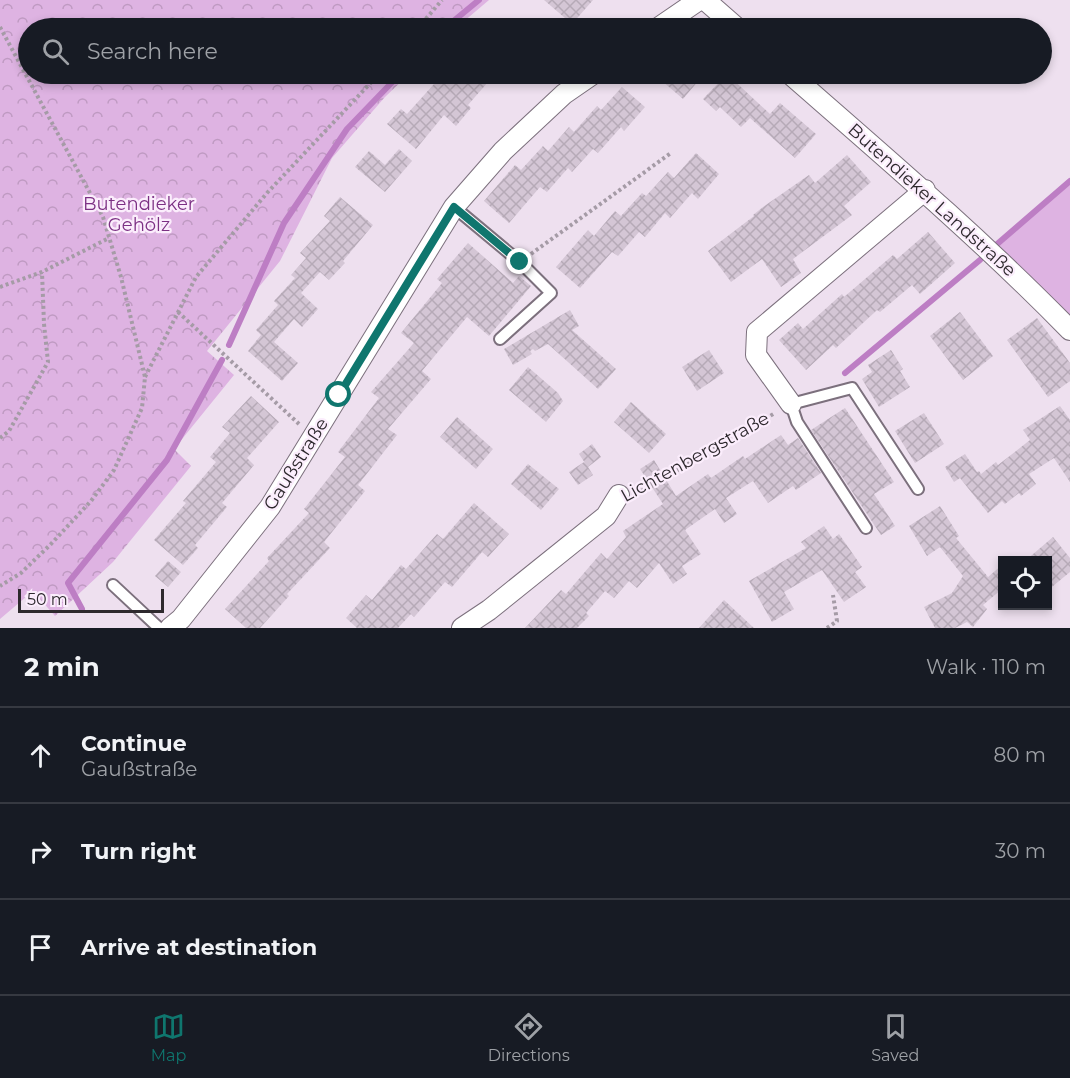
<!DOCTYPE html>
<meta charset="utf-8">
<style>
:root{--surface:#171b24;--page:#242831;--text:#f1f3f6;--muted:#9ea1a6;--line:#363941;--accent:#0f766e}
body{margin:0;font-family:Montserrat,sans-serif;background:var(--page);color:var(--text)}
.controls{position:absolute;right:18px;bottom:18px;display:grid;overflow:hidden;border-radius:0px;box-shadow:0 3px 9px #0003}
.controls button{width:54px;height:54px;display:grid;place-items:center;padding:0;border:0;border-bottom:2px solid var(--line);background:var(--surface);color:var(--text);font:30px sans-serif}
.scale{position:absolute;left:18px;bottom:15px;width:146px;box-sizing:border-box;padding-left:6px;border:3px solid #2e292e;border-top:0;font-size:16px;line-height:21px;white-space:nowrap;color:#2e292e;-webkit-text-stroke:4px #fbedfc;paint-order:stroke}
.stop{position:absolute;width:18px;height:18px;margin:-14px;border:4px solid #0f766e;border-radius:50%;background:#fff}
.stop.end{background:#0f766e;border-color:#fff;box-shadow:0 2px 6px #0008}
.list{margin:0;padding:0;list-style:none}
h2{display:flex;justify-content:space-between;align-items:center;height:78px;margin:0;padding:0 24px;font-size:26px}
h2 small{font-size:20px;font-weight:400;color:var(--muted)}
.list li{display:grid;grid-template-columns:39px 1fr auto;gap:18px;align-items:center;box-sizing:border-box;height:96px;padding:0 24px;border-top:2px solid var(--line)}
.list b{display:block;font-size:22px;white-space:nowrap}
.list p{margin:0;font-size:20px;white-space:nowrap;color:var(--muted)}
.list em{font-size:20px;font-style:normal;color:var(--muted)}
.icon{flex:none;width:33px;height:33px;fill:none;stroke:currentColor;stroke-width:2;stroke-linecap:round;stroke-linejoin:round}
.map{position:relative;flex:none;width:1070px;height:628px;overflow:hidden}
.search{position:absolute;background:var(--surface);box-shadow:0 3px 9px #0003;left:18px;right:18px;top:18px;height:66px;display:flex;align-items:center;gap:15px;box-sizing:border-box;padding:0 21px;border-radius:33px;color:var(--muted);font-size:22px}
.sheet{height:366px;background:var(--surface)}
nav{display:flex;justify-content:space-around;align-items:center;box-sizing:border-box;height:84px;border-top:2px solid var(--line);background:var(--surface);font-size:16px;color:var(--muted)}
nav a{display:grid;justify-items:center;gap:3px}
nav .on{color:var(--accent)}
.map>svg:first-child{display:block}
</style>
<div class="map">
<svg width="1070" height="628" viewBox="0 0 1070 628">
<defs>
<pattern id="forest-crowns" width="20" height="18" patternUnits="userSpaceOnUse" patternTransform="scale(1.5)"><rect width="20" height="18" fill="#deb3e2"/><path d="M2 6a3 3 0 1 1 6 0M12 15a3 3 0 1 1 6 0" fill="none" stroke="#bf9ac2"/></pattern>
<pattern id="building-cross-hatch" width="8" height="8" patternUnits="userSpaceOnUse" patternTransform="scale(1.5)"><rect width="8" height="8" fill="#d4c6d5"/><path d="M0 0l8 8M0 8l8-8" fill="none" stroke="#b6aab7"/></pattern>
</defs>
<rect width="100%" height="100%" fill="#eee0ef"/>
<path fill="#deb3e2" d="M1070,181V318L996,245Z"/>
<path fill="url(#forest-crowns)" d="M0,0H489L456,28H28V74H409L385,97L332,158L280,261L207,351L234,375L174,449L191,466L113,562L55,616L33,591L0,619Z"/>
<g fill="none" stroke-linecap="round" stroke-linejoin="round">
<path stroke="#bd7ec4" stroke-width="6" d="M445,28L479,0
M996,245L1070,181
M229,345L284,223L347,129L400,74
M845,373L980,260
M82,609L68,583L167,460L222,360"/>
</g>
<path fill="url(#building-cross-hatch)" d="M544,0H593L572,24Z
M443,74H495L468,105L471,108L456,126L444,115L416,149L387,124L401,109L407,114Z
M654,74H704L683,99Z
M727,74L770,114L780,103L816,134L795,158L750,118L741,127L720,107L716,111L703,99Z
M622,87L645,107L624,131L621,127L598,153L593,149L572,172L568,168L547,192L540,187L509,223L484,201L515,165L521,170L543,146L548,151L569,127L574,132L597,106L601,110Z
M399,149L412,161L385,192L355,167L369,151L385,165Z
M696,153L719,174L698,199L692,193L670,218L665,213L645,237L639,232L618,256L612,252L580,288L556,267L588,230L594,236L615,211L621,216L642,193L646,196L668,172L674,178Z
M847,155L871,182L844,206L852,215L793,259L801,273L781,287L762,259L731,282L708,251L754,216L753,215L763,207L809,175L815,183Z
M340,197L373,225L343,261L345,263L329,280L320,272L301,293L318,309L302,327L294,319L274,342L298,363L282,381L248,351L261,335L256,330L278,305L274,301L295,278L291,275L306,258L300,253L330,221L324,216Z
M928,232L955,263L920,294L912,285L880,312L877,310L836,348L833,345L806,370L779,340L798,323L803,329L842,294L844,297L893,255L897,259Z
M468,243L513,283L519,276L531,286L489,336L467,317L422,371L431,379L388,429L397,435L358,485L365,491L324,542L330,548L287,594L289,596L260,628H246L225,609L269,561L267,558L309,513L304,509L345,457L338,452L379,398L371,392L414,343L401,333L442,283L437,279Z
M570,310L579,326L572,330L616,369L598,389L548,344L535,351L533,349L530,351L532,354L513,365L504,349Z
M960,312L993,356L963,380L930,336Z
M1037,318L1070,363V381L1048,397L1007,340Z
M709,350L724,373L697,391L682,367Z
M891,350L903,369L900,371L910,387L879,407L862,379L872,372L868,365Z
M528,367L558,393L563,401L546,422L509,390Z
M251,396L279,422L247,458L254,465L222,503L227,507L195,545L198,548L183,565L154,540L186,503L183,501L216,462L210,457L230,433L222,427Z
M631,402L666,434L649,453L614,422Z
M1060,406L1070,420V482L1054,458L1029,474L1036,484L1021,496L1019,493L1005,504L1002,501L988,513L960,478L954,482L945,467L965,454L977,472L979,471L981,474L996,462L998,465L1030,440L1023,430Z
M845,408L894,482L874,494L895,526L881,535L811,430Z
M924,413L944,444L915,463L895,431Z
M457,417L493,449L476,469L440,437Z
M781,435L788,445L798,438L821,473L796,490L793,486L768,503L753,481L726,498L737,514L724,523L715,509L685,530L701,554L682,566L687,574L673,584L659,563L637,588L629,581L614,598L605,591L586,613L589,616L577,628H525L561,590L566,594L601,553L607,559L626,537L623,531L663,504L640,469L654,460L676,496L708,474L711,478L743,456L745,459Z
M592,444L601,457L588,467L593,475L578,485L569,472L584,462L585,463L579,454Z
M528,464L559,489L541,510L511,484Z
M474,503L509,534L488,557L482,552L452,587L445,582L414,617L411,614L398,628H357L346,618L366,595L372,600L401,565L406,569L437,534L443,539Z
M940,506L959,536L956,538L988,577L1002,565V589L983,605L987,609L973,627L967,622L955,628H935L924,607L952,593L963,576L940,547L927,556L909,526Z
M824,526L833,539L839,534L862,567L855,572L866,587L844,602L822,570L784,592L794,609L772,622L749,581L806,548L801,542Z
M1053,537L1070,558V572L1047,591V561H1025Z
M168,561L181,572L168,587L155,576Z
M724,600L754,628H699Z"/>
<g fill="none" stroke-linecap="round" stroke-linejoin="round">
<defs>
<path id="lane" d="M454,207L520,262L551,293L500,339
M866,528L797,422L791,404L852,388L918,489
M113,585L159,628"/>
<path id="street" d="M705,0L737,28
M658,28L699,0
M790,74C885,157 981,239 1070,330
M791,404L756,355L757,332L925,190
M170,628L181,619L270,507L454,207L503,151L564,94L593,74
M462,628L489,610L606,516L619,495"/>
</defs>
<use href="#lane" stroke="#7c707d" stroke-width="14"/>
<use href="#street" stroke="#7c707d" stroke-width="22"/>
<path stroke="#a59ba6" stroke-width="4" stroke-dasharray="3 3" stroke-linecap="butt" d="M0,27L103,217L121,277L145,377L142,408L114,470L91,501L51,544L21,573L0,586
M418,28L442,0
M531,254L671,153
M0,287L42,272L109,238
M178,312L299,424
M145,377L196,277L267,193L379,74
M0,438L9,431L48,362L44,324L42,272
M635,492L644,490L775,413
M827,628L837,621L833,595"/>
<use href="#lane" stroke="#fff" stroke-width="10"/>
<use href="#street" stroke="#fff" stroke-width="20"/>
</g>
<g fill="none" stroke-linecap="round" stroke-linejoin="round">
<path stroke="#0f766e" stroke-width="8" d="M339,395L454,207L520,262"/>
</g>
<g text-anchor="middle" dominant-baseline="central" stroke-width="4.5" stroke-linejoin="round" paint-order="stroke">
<g font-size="18" fill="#2e292e" stroke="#fbedfc">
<text transform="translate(932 200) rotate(42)">Butendieker Landstraße</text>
<text transform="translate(695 457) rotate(-29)">Lichtenbergstraße</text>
<text transform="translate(296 464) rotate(-58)">Gaußstraße</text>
</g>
<g font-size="18" fill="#7c3084" stroke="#fbedfc">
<text x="139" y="204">Butendieker<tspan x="139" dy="21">Gehölz</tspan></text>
</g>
</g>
</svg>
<div class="controls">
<button><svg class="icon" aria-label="locate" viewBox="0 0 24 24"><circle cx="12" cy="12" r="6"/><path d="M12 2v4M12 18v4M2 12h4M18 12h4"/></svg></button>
</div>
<div class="scale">50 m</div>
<div class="stop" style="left:339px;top:395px"></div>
<div class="stop end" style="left:520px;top:262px"></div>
<div class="search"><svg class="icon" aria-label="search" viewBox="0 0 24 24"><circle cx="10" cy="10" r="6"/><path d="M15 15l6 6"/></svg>Search here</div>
</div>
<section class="sheet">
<h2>2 min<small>Walk · 110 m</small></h2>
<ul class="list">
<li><svg class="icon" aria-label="ahead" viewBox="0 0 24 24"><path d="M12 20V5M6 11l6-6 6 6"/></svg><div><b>Continue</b><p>Gaußstraße</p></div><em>80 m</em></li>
<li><svg class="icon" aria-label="right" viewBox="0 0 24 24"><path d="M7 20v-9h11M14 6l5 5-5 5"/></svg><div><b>Turn right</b></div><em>30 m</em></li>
<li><svg class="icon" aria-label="arrive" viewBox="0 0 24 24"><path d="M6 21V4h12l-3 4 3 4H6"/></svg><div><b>Arrive at destination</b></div></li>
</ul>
</section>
<nav>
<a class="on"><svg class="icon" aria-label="map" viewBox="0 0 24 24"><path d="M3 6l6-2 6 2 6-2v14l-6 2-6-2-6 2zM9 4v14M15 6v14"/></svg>Map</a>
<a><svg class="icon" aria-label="directions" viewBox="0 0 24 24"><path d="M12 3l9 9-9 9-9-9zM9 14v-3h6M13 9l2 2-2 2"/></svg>Directions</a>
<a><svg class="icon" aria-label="saved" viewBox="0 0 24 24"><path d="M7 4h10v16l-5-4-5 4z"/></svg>Saved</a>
</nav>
